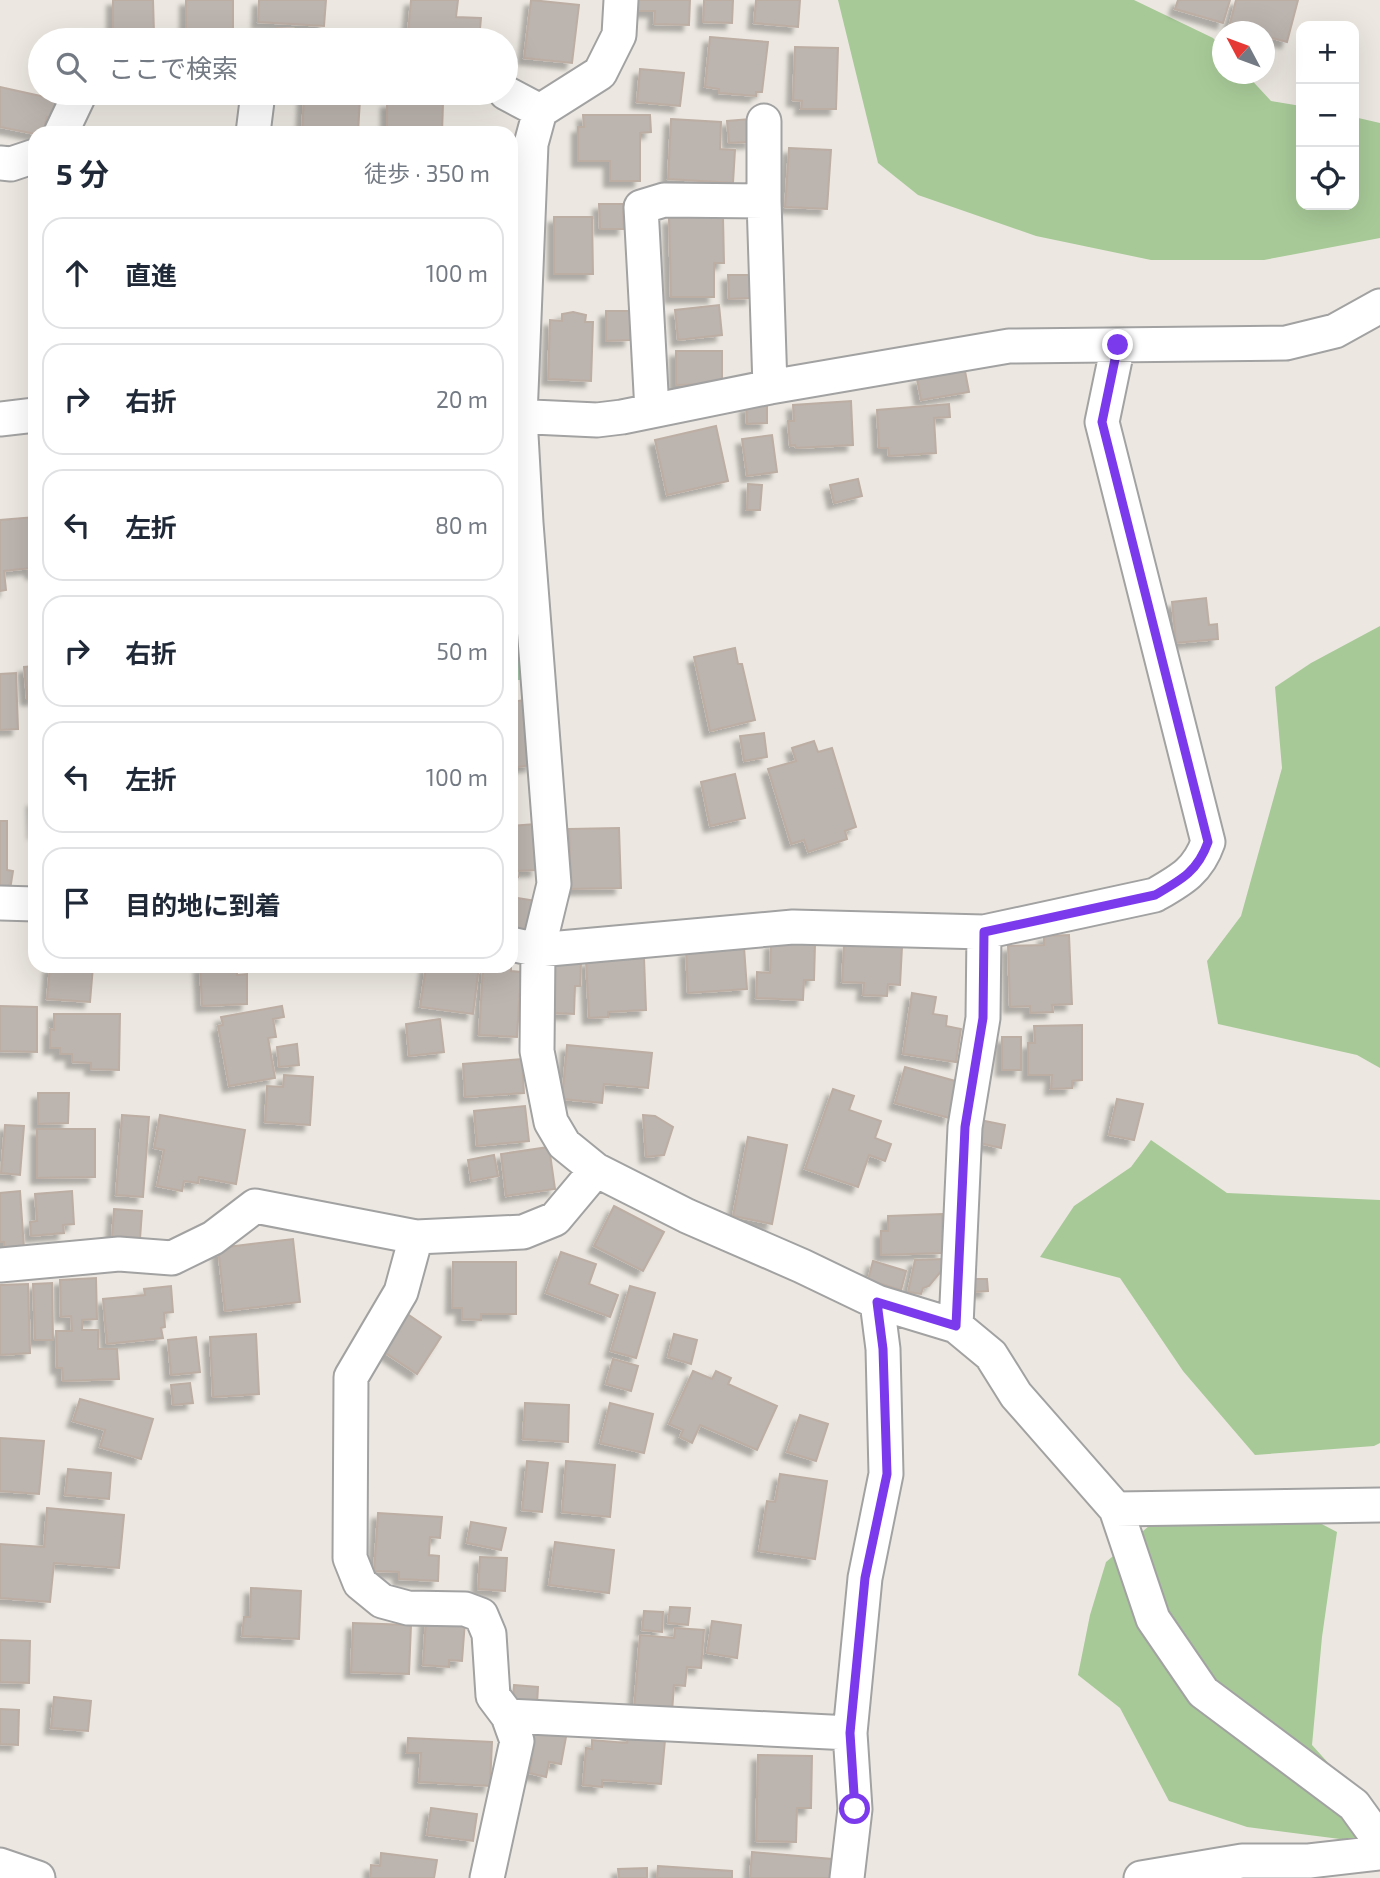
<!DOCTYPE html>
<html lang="ja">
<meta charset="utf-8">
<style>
:root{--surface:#fff;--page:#f6f6f7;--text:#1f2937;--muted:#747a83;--line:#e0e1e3}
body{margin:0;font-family:"Exo 2","Noto Sans JP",sans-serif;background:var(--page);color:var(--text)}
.controls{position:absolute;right:21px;top:21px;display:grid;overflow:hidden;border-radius:14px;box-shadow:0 7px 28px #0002}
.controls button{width:63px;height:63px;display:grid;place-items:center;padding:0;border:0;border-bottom:2px solid var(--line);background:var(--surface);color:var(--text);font:35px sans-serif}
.compass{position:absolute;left:1212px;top:21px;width:63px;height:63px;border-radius:50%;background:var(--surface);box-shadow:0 7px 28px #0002;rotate:311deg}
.stop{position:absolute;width:21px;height:21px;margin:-16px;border:5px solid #7c3aed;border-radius:50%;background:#fff}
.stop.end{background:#7c3aed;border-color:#fff;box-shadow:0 2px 7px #0008}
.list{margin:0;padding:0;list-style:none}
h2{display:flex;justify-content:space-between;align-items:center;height:91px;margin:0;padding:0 28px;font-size:30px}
h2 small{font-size:23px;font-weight:400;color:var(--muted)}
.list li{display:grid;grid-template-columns:46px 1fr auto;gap:21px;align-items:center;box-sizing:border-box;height:112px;margin:0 14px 14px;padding:0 14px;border:2px solid var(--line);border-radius:21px}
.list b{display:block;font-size:26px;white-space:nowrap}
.list em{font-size:23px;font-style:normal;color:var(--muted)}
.icon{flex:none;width:38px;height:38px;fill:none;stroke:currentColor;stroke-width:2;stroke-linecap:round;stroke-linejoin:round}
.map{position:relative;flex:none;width:1380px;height:1878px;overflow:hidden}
.search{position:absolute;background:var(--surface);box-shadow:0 7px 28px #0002;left:28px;top:28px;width:490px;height:77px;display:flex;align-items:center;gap:18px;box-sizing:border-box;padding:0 24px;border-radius:38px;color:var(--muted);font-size:26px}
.panel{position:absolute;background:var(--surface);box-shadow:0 7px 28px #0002;left:28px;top:126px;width:490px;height:847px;border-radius:21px}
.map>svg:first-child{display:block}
</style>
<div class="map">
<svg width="1380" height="1878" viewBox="0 0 1380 1878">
<defs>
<filter id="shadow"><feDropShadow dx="-6" dy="6" stdDeviation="2" flood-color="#0004"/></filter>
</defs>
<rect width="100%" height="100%" fill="#ece8e1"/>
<path fill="#a7c997" d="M838,0H1134L1213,38L1222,48V74H1246L1271,101L1301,106V205H1354V117L1380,123V238L1264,260H1151L1036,236L918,195L878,163Z
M1380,626V1068L1357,1055L1218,1024L1207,961L1241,916L1282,768L1275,687L1311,663Z
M1151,1140L1227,1193L1380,1200V1443L1374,1446L1255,1455L1183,1371L1120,1278L1040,1257L1074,1206L1131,1167Z
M1312,1519L1337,1532L1322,1637L1312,1745L1349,1786L1371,1843L1247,1827L1169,1801L1120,1708L1078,1675L1090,1615L1106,1562L1149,1526Z"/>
<path fill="#a3c4a8" d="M511,520L524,680H511Z"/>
<path fill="#bcb4ae" stroke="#bdaea4" stroke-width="2" filter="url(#shadow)" d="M113,0H153L154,33L113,34Z
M186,0H233V36L186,37Z
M259,0H326L324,26L258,22Z
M411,0H458L456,17L481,18L479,40H415V32H408Z
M531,0L579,5L572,63L524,58Z
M638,0H690L689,25L654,24L655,11H637Z
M704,0H733L732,23L703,22Z
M756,0H800L798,27L754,23Z
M1178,0H1230L1223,23L1175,9Z
M1236,0H1298L1287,42L1264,36V32H1247L1229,27Z
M277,28L329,31L328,40H277Z
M710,37L768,42L762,92H756V96L719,93V89L705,87Z
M795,47L838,48L836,109H801L802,101L793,100Z
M640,69L684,73L680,106L637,102Z
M0,87L59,100L55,119L47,117L43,133L35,134L0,127Z
M304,95L360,99L358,133H302Z
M387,102L443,103L442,133H387Z
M583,115H650L651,132L640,133V181H610V161H578V127H584Z
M671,119L721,122L720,149L735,150L733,183L668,179Z
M750,119L752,142L729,143L727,121Z
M789,148L831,150L827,209L785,207Z
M599,204H623L624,229H600Z
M554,217H592L593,274H554Z
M723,217L724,263H714V297H671L669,218Z
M728,275H752V298L729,299Z
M719,305L722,335L678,340L675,310Z
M606,311H630V340L606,341Z
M573,312L586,315L585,322H593L591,381L548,379L550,320L562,321V314Z
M676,351H722V384L676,385Z
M965,371L969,392L921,400L917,379Z
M851,401L853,445L796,448L795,445L790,446L788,421H794L793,405Z
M949,404L950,417L934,418L936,453L889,456L888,448H879L877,410Z
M767,405V423L747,424L746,406Z
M716,426L728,481L667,495L655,440Z
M772,435L777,472L747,476L742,439Z
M858,479L862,496L834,503L830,485Z
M748,484L762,485L760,510H747Z
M35,517V573H32L31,568L4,571L6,590L0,591V520Z
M1206,598L1209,625L1217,624L1218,639L1176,643L1172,602Z
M735,648L738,664H742L755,720L710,731L694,657Z
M35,666V699H27L24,667Z
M16,673L18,729L0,730V674Z
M525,700L532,765L511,768V702Z
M764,733L767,757L744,761L740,736Z
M814,741L818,752L832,748L856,827L845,831L847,839L808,852L804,840L791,844L768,769L796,761L792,748Z
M735,774L745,818L710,826L701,782Z
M33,801H35L34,834Z
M0,821H7V870L13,871L10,890L0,889Z
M535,824L537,870L517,871L518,877L511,878V826Z
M619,828L621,888L571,889L569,829Z
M511,897L537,901L532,933L511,929Z
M1069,935L1072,1004L1052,1005L1053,1012L1030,1013V1006L1010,1007L1008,946L1044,945V936Z
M771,943L815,944L814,980H804L803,1000L756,998L757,972L770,973Z
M844,944L902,947L900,985L888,984L887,996L863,995L864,983L842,982Z
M744,947L747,989L688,993L686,951Z
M644,958L646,1010L608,1012V1017L589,1018L586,961Z
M552,962L581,963L580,986H575L574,1014L551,1013Z
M50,966H93L90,1002L47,999Z
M200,966H237V975L247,974V1004L202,1006Z
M426,966H479L473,1014L420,1007Z
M483,966H511V971L521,972L517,1037L479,1035Z
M912,993L936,997L933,1014L947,1016L946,1026L961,1029L956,1062L903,1054Z
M0,1006L37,1007V1052L0,1051Z
M282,1006L284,1017L273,1019L276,1037L268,1038L275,1078L229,1086L218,1026L223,1025L221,1017Z
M54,1014H120L119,1070L91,1069V1063L72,1062V1054H60V1048H50V1029L54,1030Z
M440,1019L444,1052L409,1056L406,1024Z
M1082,1025V1080L1072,1081V1088L1051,1089L1052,1075H1028V1043H1035L1034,1026Z
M1002,1037H1021V1070H1002Z
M297,1044L299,1065L279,1067L277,1047Z
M567,1045L652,1053L648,1088L604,1084L602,1103L562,1099Z
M522,1059L524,1093L465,1097L463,1064Z
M905,1067L959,1082L949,1118L895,1103Z
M284,1075L313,1077L310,1125L265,1122L267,1086L283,1087Z
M833,1089L854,1096L849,1110L881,1121L875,1138L891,1144L885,1161L869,1155L858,1187L805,1169Z
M38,1093H69L68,1123L38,1124Z
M1117,1099L1143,1104L1134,1140L1109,1135Z
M525,1106L529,1141L477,1146L474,1111Z
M122,1115L149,1117L143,1197L116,1195Z
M160,1115L245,1130L236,1184L199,1177L198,1183L184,1181L182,1191L157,1186L164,1150L154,1148Z
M643,1115L655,1116L673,1127L664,1155L646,1157Z
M980,1120L1005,1125L1001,1148L975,1142Z
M5,1125L24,1126L20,1175L1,1173Z
M37,1129H95V1177L37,1178Z
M748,1137L787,1145L772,1224L733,1216Z
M549,1147L555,1189L506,1196L501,1154Z
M494,1155L498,1176L471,1181L468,1160Z
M20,1191L24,1248L4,1249V1242H0V1193Z
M72,1191L74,1224L63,1225L64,1233L31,1236L30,1222L37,1221L35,1194Z
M614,1206L664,1232L643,1271L594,1246Z
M114,1209L142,1211L140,1239L112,1237Z
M942,1214V1253L881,1255V1231H888V1216Z
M293,1239L300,1302L225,1311L218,1248Z
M561,1252L596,1264L589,1284L618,1295L610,1317L546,1293Z
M943,1259V1269L929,1286L923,1288L921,1294L908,1292L915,1260Z
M873,1261L906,1271L901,1290L868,1280Z
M453,1262H516V1314H481V1320L462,1319V1308H452Z
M96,1278L97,1319L82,1320V1330H98V1349H117L119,1379L63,1381L62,1368H57L56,1331H72L71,1316L61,1317L60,1280Z
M973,1279H987L988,1291L973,1292Z
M52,1283L53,1340H35L33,1284Z
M28,1284L30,1353L0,1355V1285Z
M171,1286L173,1312L164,1313L165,1327L161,1328L163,1338L107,1344L103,1299L145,1295L144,1289Z
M630,1286L655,1293L636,1358L611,1351Z
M406,1313L441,1337L417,1374L381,1350Z
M256,1334L259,1394L213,1397L210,1337Z
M674,1334L697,1340L691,1364L668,1357Z
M196,1337L200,1372L171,1375L168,1340Z
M613,1359L638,1366L631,1391L606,1384Z
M693,1371L712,1379L716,1371L731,1378L728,1384L777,1406L757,1450L700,1425L692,1443L680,1437L683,1430L669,1424Z
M190,1383L193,1403L173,1405L171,1385Z
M80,1399L153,1419L141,1459L100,1447L105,1430L73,1421Z
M525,1403L569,1405L568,1442L523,1439Z
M610,1403L653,1414L644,1453L600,1443Z
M800,1415L828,1424L816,1461L787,1452Z
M0,1438L44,1441L39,1494L0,1491Z
M527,1461L548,1463L542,1512L522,1510Z
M566,1461L615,1465L610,1517L562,1512Z
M68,1469L111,1473L109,1499L65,1495Z
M780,1474L827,1481L815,1559L759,1551L767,1501L775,1502Z
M47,1508L124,1515L119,1568L54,1563L50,1602L0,1598V1544L44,1547Z
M378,1513L442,1517L440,1538L430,1537L429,1555L439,1556L438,1581L399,1579V1572L374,1571Z
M471,1522L506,1528L501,1550L467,1543Z
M555,1542L614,1550L609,1593L549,1585Z
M480,1557L507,1558L505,1591L478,1589Z
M251,1588L301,1591L299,1639L242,1636L244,1617H250Z
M670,1607L690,1608L688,1625L668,1623Z
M644,1611L663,1612L662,1632L642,1630Z
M426,1618L465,1621L462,1661L449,1660V1667L423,1665Z
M712,1621L741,1625L737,1658L707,1653Z
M353,1623L411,1625L409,1674L351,1672Z
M675,1628L704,1630L701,1668L687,1667L685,1686L674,1685L672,1712L634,1709L640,1635L674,1638Z
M0,1640L30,1641L29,1683L0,1682Z
M514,1685L538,1687L537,1704L513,1703Z
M54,1697L91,1701L88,1731L51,1728Z
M0,1709L19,1710L18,1745L0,1744Z
M532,1720L568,1726L561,1764L549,1762L546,1777L529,1773L532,1759L525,1758Z
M629,1726L666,1729L661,1784L602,1780V1787L583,1785L586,1748L592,1749V1740L627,1743Z
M408,1738L492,1742L490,1786L419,1782L421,1753H407Z
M758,1755L812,1756L811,1808H797L796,1842L756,1841Z
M431,1808L477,1814L473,1841L427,1835Z
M752,1852L832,1859L830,1878H750Z
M381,1853L437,1860L434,1878H370L371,1865L380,1866Z
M658,1866L732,1871V1878H657Z
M647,1868V1878H619L618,1869Z"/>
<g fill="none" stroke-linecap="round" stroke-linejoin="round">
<defs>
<path id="street" d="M621,0L619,35L600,73L540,111L531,144L520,417L526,523L554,884L538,950L537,1051L551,1122L564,1144L596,1170L687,1216L802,1266L877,1302L956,1326L991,1355L1016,1395L1116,1509L1153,1619L1203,1692L1354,1805L1380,1841
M506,93L540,111
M764,121V201L770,387
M61,133L80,93
M253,133L258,93
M0,163L11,164L35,156
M652,411L641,207L664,200L764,201
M511,416L597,420L622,417L770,387L1009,346L1286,343L1335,331L1380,306
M0,419L35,415
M0,903L35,904
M511,944L538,950L793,927L984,932L1155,895C1181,880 1198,871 1208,842L1102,422L1118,345
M416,1237L401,1292L351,1377L350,1558L360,1583L382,1601L408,1608L465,1609L481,1615L489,1634L493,1696L508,1716L517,1741L487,1878
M0,1265L119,1254L172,1258L213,1238L255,1206L416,1237L523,1232L555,1219L596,1170
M956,1326L965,1127L983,1018L984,932
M1116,1509L1380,1505
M508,1716L850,1733
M0,1865L38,1878
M847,1878L855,1809L850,1733L865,1578L886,1474L883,1349L877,1302
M1141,1878L1242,1861H1309L1380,1853"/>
</defs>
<use href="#street" stroke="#a2a2a2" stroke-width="37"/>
<use href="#street" stroke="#fff" stroke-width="33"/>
</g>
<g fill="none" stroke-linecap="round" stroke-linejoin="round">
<path stroke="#7c3aed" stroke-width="9" d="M855,1809L850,1733L865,1578L887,1474L883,1349L877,1302L956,1326L965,1127L983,1018L984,932L1155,895C1181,880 1198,871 1208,842L1102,422L1118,345"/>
</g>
</svg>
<div class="controls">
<button>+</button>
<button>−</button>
<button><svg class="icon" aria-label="locate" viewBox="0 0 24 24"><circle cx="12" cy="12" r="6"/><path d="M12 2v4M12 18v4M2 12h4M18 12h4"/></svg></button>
</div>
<svg class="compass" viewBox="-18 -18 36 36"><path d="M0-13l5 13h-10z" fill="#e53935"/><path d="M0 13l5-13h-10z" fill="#747a83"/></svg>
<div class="stop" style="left:855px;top:1809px"></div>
<div class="stop end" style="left:1118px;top:345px"></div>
<div class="search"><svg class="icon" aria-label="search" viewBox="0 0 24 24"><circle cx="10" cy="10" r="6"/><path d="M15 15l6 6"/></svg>ここで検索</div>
<section class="panel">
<h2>5 分<small>徒歩 · 350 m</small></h2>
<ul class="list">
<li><svg class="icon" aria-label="ahead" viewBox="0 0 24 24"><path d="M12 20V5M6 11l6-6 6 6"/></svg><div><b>直進</b></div><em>100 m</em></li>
<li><svg class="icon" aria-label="right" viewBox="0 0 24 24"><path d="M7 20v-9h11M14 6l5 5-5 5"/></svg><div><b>右折</b></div><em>20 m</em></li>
<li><svg class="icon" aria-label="left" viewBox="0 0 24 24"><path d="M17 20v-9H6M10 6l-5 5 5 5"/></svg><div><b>左折</b></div><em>80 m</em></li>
<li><svg class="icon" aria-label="right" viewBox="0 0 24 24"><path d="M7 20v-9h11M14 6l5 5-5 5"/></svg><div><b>右折</b></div><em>50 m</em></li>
<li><svg class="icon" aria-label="left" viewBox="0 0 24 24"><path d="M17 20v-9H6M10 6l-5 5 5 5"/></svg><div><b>左折</b></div><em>100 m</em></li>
<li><svg class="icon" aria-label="arrive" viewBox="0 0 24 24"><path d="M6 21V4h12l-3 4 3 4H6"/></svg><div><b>目的地に到着</b></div></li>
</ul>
</section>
</div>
